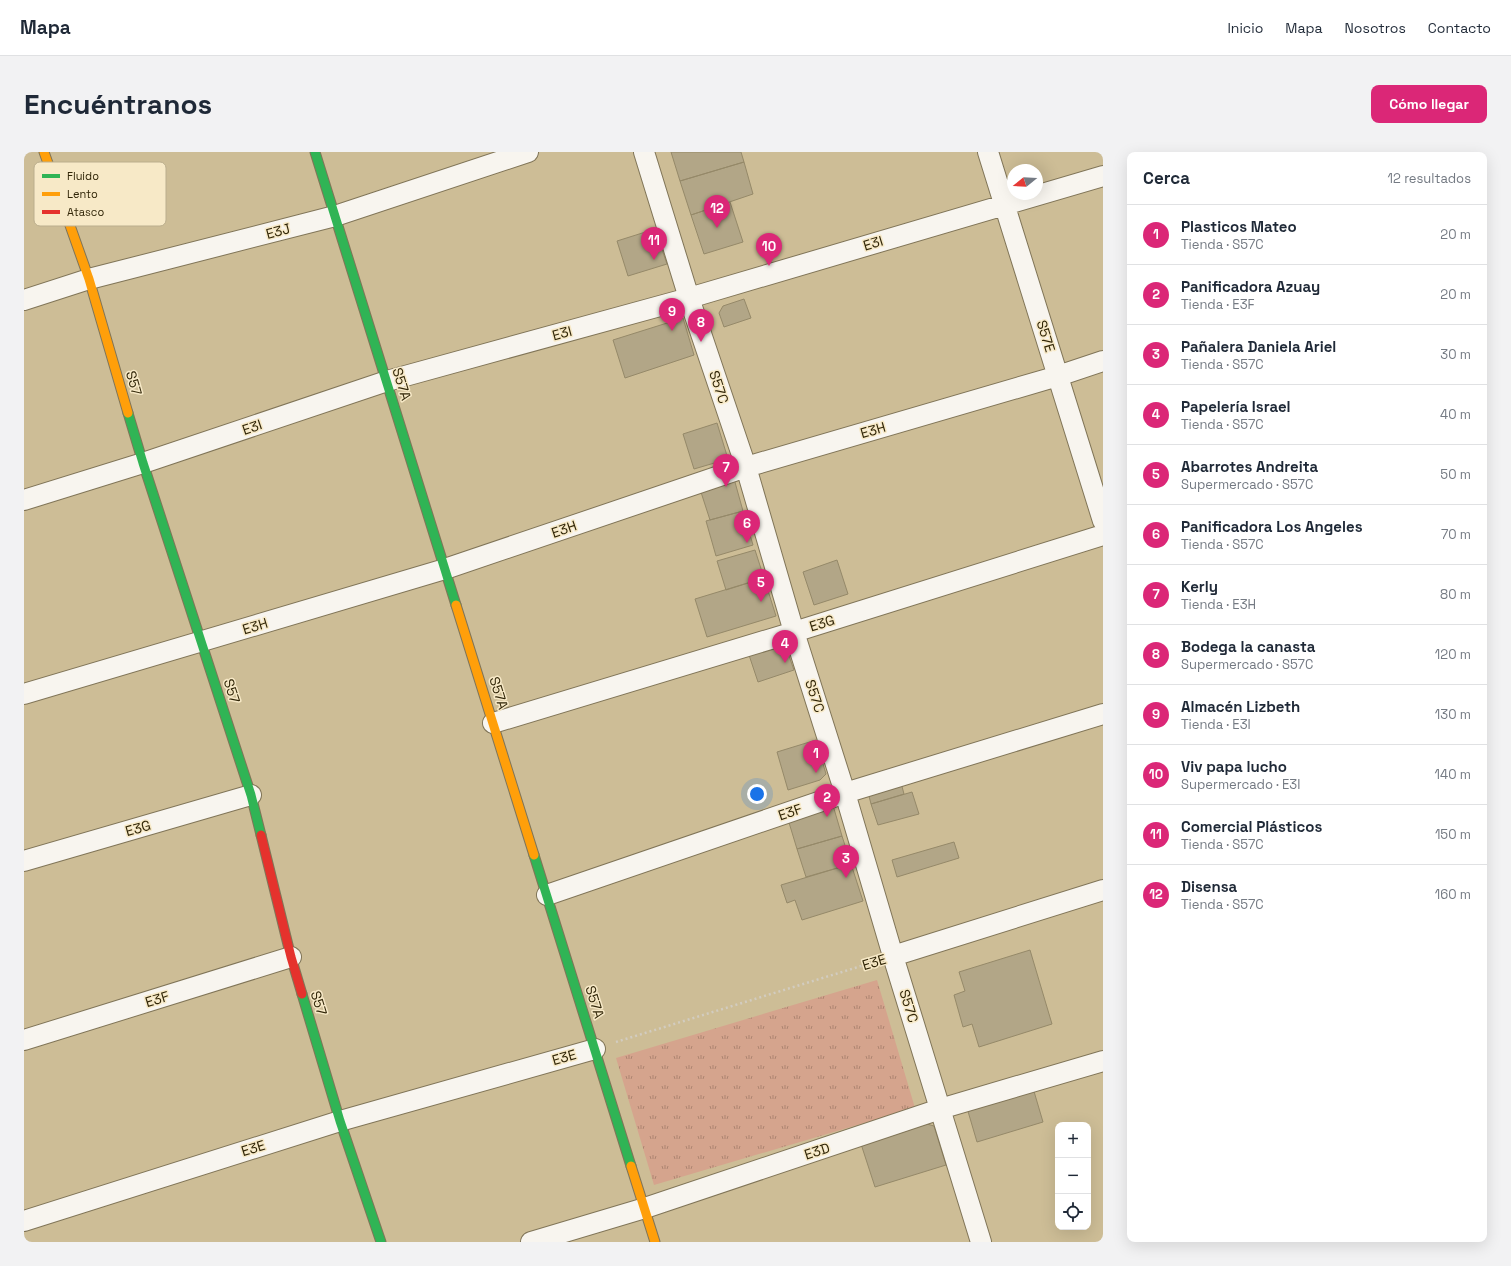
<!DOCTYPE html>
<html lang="es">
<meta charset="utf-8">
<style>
:root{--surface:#fff;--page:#f2f2f3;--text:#1f2937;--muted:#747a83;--line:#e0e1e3;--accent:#db2777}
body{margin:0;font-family:"Space Grotesk",sans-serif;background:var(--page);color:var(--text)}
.controls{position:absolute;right:12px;bottom:12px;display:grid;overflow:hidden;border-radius:8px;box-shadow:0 4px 16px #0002}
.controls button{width:36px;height:36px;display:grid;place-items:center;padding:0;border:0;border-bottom:1px solid var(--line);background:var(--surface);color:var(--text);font:20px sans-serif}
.compass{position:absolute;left:983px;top:12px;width:36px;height:36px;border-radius:50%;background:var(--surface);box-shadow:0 4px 16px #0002;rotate:252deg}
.you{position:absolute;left:733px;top:642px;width:14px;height:14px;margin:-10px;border:3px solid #fff;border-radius:50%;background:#1a73e8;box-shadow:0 0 0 6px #1a73e833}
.badge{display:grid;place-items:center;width:26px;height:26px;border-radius:50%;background:var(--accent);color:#fff;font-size:13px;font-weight:700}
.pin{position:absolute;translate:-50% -33px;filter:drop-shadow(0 1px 2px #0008)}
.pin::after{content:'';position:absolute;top:21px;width:14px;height:12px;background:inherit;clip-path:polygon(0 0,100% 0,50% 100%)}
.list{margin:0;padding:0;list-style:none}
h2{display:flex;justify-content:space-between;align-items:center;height:52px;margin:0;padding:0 16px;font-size:17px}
h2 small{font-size:13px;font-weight:400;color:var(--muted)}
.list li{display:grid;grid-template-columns:26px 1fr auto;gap:12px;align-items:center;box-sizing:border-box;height:60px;padding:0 16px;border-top:1px solid var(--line)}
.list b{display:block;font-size:15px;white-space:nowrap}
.list p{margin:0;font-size:13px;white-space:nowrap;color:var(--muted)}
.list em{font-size:13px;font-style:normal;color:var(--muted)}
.icon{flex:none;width:22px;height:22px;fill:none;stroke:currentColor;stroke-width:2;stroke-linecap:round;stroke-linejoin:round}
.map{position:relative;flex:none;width:1079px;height:1090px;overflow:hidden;border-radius:8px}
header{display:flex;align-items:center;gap:24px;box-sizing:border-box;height:56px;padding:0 20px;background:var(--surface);border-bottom:1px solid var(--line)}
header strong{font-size:19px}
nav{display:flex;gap:22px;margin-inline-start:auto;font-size:14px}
.intro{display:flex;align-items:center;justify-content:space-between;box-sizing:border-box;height:96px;padding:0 24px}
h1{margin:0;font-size:28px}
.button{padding:10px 18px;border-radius:8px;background:var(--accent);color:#fff;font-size:14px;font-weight:700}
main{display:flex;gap:24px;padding:0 24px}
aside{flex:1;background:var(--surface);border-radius:8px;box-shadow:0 4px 16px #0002}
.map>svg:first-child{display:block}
</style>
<header>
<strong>Mapa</strong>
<nav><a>Inicio</a><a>Mapa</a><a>Nosotros</a><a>Contacto</a></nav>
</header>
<div class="intro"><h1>Encuéntranos</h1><a class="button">Cómo llegar</a></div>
<main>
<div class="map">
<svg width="1079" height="1090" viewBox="0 0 1079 1090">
<defs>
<pattern id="grass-tufts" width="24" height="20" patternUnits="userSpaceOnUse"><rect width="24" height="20" fill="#d5a48d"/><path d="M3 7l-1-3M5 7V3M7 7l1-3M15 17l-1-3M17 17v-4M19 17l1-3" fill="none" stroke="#ad8571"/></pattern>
</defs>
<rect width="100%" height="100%" fill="#cdbd96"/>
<path fill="url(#grass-tufts)" d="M853,828L891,956L630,1033L592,906Z"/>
<path fill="#b2a687" stroke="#958969" d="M647,0H717L720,10L656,29Z
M720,10L729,42L667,63L656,29Z
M706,50L719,90L680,102L667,63Z
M631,77L643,112L604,124L593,89Z
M720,147L727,166L700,175L695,161L699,154Z
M659,166L670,203L601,226L589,188Z
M693,271L704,307L670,317L659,282Z
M709,323L719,359L686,368L675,334Z
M719,359L729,393L692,404L682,369Z
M731,398L740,426L702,438L693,409Z
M813,408L824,442L790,453L779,420Z
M740,426L752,464L683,485L671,447Z
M760,490L770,518L734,530L723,497Z
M792,588L802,622L796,628L764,638L753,600Z
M876,627L880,642L847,652L844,640Z
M888,640L895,662L854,673L847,652Z
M808,650L818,684L773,697L763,664Z
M818,684L827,712L782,725L773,697Z
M930,690L935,706L873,725L868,708Z
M827,712L839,749L778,768L771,748L763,751L757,733Z
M1006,798L1028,872L955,895L948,872L939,875L930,843L941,839L935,820Z
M1009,936L1019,970L953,990L943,956Z
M903,972L910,974L922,1013L851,1035L837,992Z"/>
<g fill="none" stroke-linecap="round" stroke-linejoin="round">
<defs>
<path id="street" d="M620,0L665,146L722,315L770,480L821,641L869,804L957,1090
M964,0L1079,369
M0,148L65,127L311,64L504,0
M0,348L119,311L363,229L665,146L1079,24
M0,542L421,417L722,315L1034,224L1079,209
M469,571L770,480L1079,383
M0,709L227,643
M523,743L821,641L1079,562
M869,804L1079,738
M0,888L267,805
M0,1069L316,969L571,897
M507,1090L621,1056L916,957L1079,909"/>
<path id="fast" d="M291,0L432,453
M104,261L119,311L227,643L237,683
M510,703L607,1014
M278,842L316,969L357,1090"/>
<path id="slow" d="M20,0L65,127L104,261
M432,453L510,703
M607,1014L631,1090"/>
<path id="jam" d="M237,683L267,805L278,842"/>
</defs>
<use href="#street" stroke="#807558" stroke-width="22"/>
<use href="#fast" stroke="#807558" stroke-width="11"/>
<use href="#slow" stroke="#807558" stroke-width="11"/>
<use href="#jam" stroke="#807558" stroke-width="11"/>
<path stroke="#d2ccc0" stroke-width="2.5" stroke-dasharray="2 3" stroke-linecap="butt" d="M592,890L847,811"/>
<use href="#street" stroke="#f8f5ef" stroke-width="20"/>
<use href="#fast" stroke="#30b455" stroke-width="9"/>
<use href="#slow" stroke="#ff9f0a" stroke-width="9"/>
<use href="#jam" stroke="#e5322d" stroke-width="9"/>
</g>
<g text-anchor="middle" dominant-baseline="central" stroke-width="3" stroke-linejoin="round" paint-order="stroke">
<g font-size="14" fill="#302507" stroke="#f7e9c7">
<text transform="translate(254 79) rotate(-15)">E3J</text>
<text transform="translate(849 91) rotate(-17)">E3I</text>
<text transform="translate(538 181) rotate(-15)">E3I</text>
<text transform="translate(1022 184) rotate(73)">S57E</text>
<text transform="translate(110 231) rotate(74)">S57</text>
<text transform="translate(378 232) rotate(73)">S57A</text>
<text transform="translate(695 235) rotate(72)">S57C</text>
<text transform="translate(228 275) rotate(-19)">E3I</text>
<text transform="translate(849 278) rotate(-16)">E3H</text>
<text transform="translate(540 377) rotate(-19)">E3H</text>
<text transform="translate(798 471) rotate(-17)">E3G</text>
<text transform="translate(231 474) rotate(-17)">E3H</text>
<text transform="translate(208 539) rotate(72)">S57</text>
<text transform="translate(475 541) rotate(73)">S57A</text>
<text transform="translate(791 544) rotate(72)">S57C</text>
<text transform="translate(766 660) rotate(-19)">E3F</text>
<text transform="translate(114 676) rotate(-16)">E3G</text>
<text transform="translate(850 810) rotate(-17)">E3E</text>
<text transform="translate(133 847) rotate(-17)">E3F</text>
<text transform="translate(571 850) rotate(73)">S57A</text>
<text transform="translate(295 851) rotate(73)">S57</text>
<text transform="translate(885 854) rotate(73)">S57C</text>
<text transform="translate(540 905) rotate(-16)">E3E</text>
<text transform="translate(229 996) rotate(-17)">E3E</text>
<text transform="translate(793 999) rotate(-18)">E3D</text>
</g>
</g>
<rect x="10" y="10" width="132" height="64" rx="6" fill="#f7e9c7" stroke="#bbae8d" stroke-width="1"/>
<rect x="18" y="22" width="18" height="4" fill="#30b455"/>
<rect x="18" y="40" width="18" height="4" fill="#ff9f0a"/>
<rect x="18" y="58" width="18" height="4" fill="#e5322d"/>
<g font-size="11" fill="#302507">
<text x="43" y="28">Fluido</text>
<text x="43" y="46">Lento</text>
<text x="43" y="64">Atasco</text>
</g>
</svg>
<div class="controls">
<button>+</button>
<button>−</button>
<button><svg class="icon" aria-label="locate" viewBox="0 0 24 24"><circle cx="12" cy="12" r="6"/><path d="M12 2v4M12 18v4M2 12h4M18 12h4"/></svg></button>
</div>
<svg class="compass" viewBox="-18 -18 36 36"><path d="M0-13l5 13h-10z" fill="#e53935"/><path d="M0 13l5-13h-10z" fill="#747a83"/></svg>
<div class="you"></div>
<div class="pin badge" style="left:792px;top:621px">1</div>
<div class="pin badge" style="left:803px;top:665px">2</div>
<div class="pin badge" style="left:822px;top:726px">3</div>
<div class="pin badge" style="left:761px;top:511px">4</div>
<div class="pin badge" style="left:737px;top:450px">5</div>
<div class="pin badge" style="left:723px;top:391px">6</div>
<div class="pin badge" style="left:702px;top:335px">7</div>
<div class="pin badge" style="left:677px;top:190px">8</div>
<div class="pin badge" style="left:648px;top:179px">9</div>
<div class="pin badge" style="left:745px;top:114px">10</div>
<div class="pin badge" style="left:630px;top:108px">11</div>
<div class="pin badge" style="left:693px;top:76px">12</div>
</div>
<aside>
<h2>Cerca<small>12 resultados</small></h2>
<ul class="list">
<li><span class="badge">1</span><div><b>Plasticos Mateo</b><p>Tienda · S57C</p></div><em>20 m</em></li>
<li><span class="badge">2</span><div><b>Panificadora Azuay</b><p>Tienda · E3F</p></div><em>20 m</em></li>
<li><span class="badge">3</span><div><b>Pañalera Daniela Ariel</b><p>Tienda · S57C</p></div><em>30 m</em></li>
<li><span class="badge">4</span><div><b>Papelería Israel</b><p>Tienda · S57C</p></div><em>40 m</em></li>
<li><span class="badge">5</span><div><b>Abarrotes Andreita</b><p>Supermercado · S57C</p></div><em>50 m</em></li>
<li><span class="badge">6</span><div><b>Panificadora Los Angeles</b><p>Tienda · S57C</p></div><em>70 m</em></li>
<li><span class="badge">7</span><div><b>Kerly</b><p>Tienda · E3H</p></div><em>80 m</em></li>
<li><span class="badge">8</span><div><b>Bodega la canasta</b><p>Supermercado · S57C</p></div><em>120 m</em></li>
<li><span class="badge">9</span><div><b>Almacén Lizbeth</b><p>Tienda · E3I</p></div><em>130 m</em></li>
<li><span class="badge">10</span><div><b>Viv papa lucho</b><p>Supermercado · E3I</p></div><em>140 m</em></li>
<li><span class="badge">11</span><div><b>Comercial Plásticos</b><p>Tienda · S57C</p></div><em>150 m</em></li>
<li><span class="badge">12</span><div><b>Disensa</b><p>Tienda · S57C</p></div><em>160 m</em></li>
</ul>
</aside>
</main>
